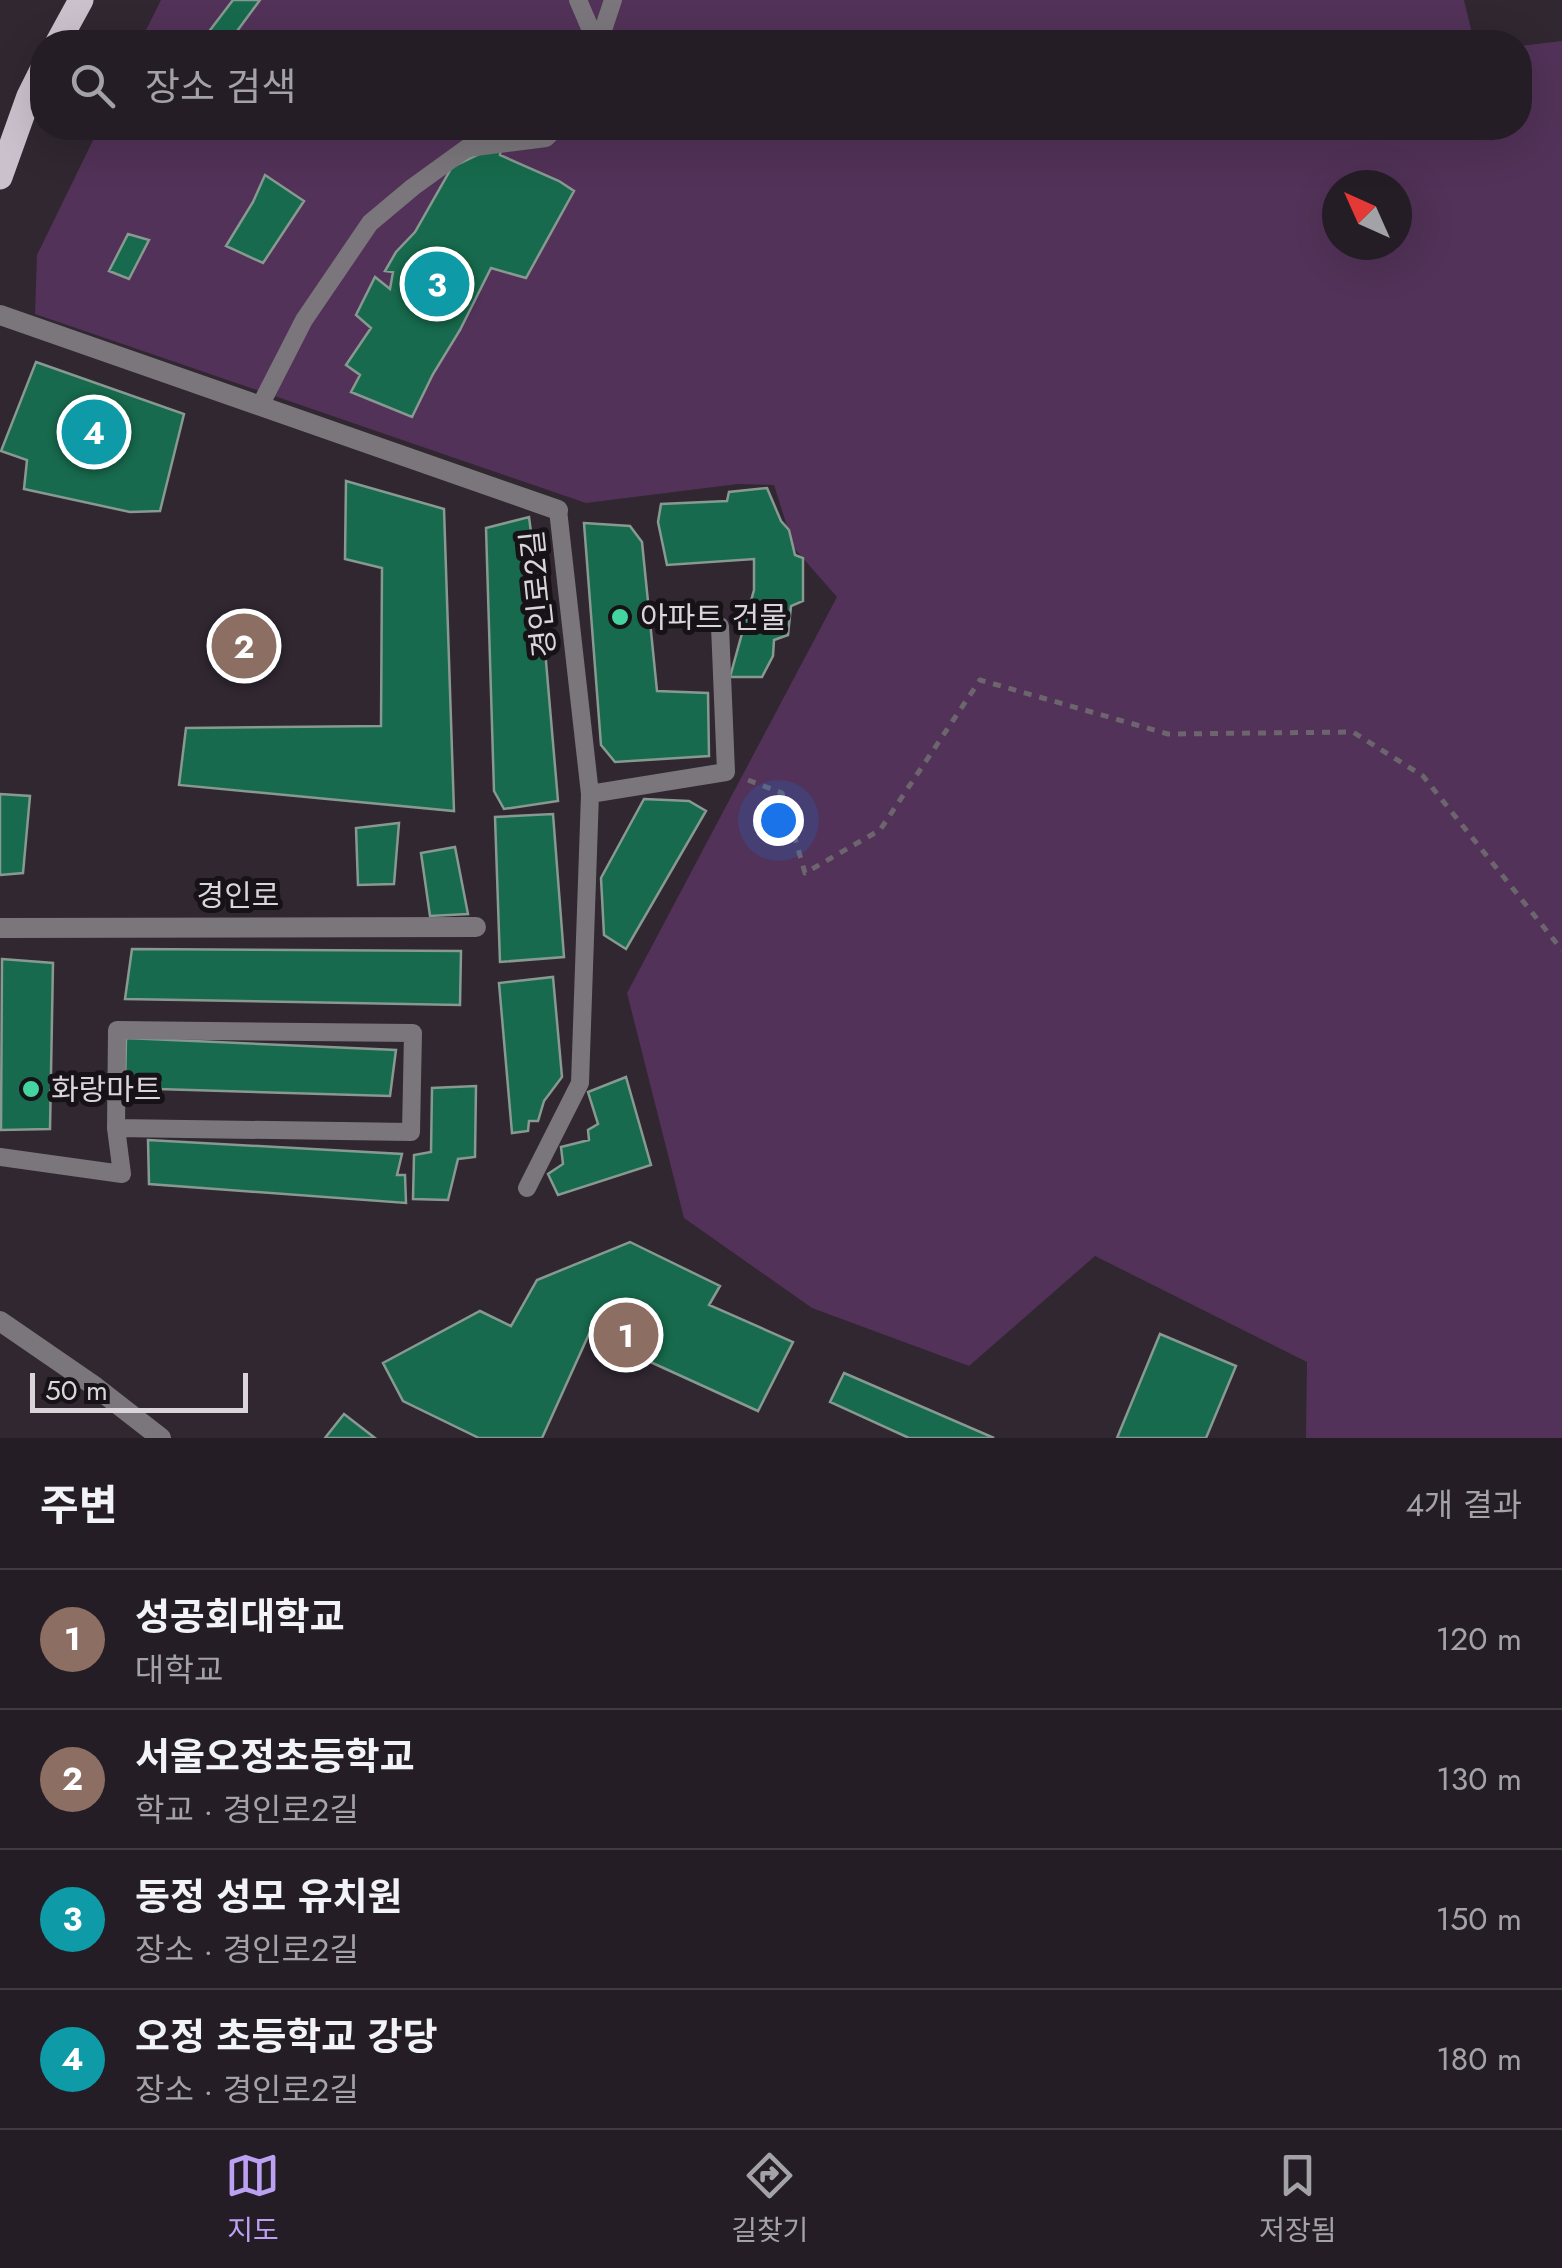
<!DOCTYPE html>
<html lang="ko">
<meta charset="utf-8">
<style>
:root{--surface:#241d25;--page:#2c262d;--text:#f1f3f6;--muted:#a3a2a7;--line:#413b42;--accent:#bca0f2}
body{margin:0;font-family:Jost,"Noto Sans KR",sans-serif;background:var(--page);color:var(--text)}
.compass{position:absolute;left:1322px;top:170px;width:90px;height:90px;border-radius:50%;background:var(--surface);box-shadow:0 10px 40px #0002;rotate:315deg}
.scale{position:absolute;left:30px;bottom:25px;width:218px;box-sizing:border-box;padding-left:10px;border:5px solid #dad4db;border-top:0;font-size:28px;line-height:35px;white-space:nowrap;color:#dad4db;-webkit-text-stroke:8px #161216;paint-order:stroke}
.you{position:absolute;left:778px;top:820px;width:35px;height:35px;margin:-25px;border:8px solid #fff;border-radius:50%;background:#1a73e8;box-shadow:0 0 0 15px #1a73e833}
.badge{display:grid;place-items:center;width:65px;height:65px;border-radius:50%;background:var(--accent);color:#fff;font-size:32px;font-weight:700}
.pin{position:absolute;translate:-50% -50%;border:5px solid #fff;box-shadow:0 2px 10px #0006}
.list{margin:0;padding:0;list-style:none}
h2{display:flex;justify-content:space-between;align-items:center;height:130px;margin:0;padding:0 40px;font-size:42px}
h2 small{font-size:32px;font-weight:400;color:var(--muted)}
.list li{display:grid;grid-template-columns:65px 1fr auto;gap:30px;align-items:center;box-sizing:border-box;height:140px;padding:0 40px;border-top:2px solid var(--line)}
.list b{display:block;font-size:38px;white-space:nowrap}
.list p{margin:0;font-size:32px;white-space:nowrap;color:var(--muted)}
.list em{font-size:32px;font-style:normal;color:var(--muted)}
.icon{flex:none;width:55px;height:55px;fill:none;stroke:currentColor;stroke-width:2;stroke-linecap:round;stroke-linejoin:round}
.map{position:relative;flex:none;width:1562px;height:1438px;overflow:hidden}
.search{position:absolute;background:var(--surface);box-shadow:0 10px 40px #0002;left:30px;right:30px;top:30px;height:110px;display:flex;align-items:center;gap:25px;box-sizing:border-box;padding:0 35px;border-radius:40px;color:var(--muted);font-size:38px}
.sheet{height:690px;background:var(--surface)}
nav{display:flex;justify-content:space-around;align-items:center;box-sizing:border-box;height:140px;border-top:2px solid var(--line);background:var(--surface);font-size:28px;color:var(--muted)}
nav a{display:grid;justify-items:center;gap:5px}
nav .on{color:var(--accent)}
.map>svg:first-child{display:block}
</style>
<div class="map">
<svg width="1562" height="1438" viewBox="0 0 1562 1438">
<rect width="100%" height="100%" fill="#302731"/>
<path fill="#523258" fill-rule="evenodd" d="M161,0H1464L1474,42H140Z
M1562,41V1438H1306L1307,1362L1095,1256L969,1366L812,1308L684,1218L627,993L837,597L794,548L774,485L738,484L586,503L35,314L37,255L99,128H1520V46ZM1337,185H1397V245H1337Z"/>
<path fill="#176a4d" stroke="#889991" stroke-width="2.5" d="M233,0H260L229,42H211L204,38Z
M502,143L500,155L559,181L574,191L526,278L491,268L460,330L433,374L412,417L351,392L360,375L346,365L371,328L356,315L375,277L390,289L393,272L385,271L396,252L415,232L452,167Z
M265,175L304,201L263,263L226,246L253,202Z
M128,234L149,240L129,279L109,271Z
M36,362L184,414L160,511L130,512L24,489L27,460L1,451Z
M346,481L444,509L454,811L179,785L186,728L381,726L382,568L345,559Z
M767,488L781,521L789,530L795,555L803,558V601L791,606L788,635L774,640L773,656L762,677H730L754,590V559L667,565L658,522L661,504L727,501L729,492Z
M529,517L542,615L558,801L504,809L494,791L486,528Z
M584,523L630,526L642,542L657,691L708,693L709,756L615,762L601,745Z
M0,794L30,796L23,873L0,875Z
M644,799L689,801L706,811L626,949L604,935L601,878Z
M553,814L564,957L500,962L495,817Z
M399,823L394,884L358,885L356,828Z
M455,847L468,914L430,916L421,853Z
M132,949L461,951L460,1005L125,999Z
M2,959L53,963L50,1129L1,1130Z
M553,977L562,1077L544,1101L538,1121H529L528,1131L512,1133L499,983Z
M126,1038L396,1050L390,1096L125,1088Z
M626,1077L651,1165L558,1195L548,1174L563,1164L561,1147L589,1140L588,1130L598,1124L588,1092Z
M476,1086L475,1157L458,1159L448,1200L413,1199L414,1155L431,1152L432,1088Z
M148,1140L402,1154L397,1175H405L406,1203L149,1184Z
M630,1242L720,1286L709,1305L793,1342L758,1411L589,1334L542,1438H479L403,1401L383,1363L480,1311L511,1326L537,1280Z
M1160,1334L1236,1366L1206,1438H1117Z
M844,1373L994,1438H909L830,1402Z
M344,1414L375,1438H325Z"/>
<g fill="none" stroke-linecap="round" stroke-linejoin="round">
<path stroke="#6d656e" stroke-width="5" stroke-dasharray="8 8" stroke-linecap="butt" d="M748,780L782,793L805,873L880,830L980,680L1168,734L1353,732L1423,776L1562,950"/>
<path stroke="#7a767b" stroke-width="18" d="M578,0L596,42
M599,42L613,0
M260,406L304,320L370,223L413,187L467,148L546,138L556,128
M590,794L726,772L720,626
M0,1157L122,1174L116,1128L117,1030L413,1033L411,1132L116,1128
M527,1188L580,1083L590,794L558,510"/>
<path stroke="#7a767b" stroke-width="20" d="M0,315L558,510
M0,928L476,927
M0,1321L93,1385L161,1438"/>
<path stroke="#cbc1cd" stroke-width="25" d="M58,42L81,0
M0,177L29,96L42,70"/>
</g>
<g fill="#44d49f" stroke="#161216" stroke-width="4">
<circle cx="620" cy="617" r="10"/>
<circle cx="31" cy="1089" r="10"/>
</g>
<g text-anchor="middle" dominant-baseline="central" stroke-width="10" stroke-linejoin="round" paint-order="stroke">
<g font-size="30" fill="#dad4db" stroke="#161216">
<text transform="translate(538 594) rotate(-96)">경인로2길</text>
<text x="238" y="895">경인로</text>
</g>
<g font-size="30" fill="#dad4db" stroke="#161216" text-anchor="start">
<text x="640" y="617">아파트 건물</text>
<text x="51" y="1089">화랑마트</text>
</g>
</g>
</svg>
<svg class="compass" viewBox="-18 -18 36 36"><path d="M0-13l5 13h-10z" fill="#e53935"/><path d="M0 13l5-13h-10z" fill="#a3a2a7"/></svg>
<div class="scale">50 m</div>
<div class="you"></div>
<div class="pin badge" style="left:626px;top:1335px;background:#8d6e63">1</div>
<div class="pin badge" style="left:244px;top:646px;background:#8d6e63">2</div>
<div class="pin badge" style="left:437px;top:284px;background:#0f9aa8">3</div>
<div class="pin badge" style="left:94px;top:432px;background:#0f9aa8">4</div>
<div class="search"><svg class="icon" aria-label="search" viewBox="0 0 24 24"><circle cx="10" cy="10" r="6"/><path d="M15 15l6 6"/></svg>장소 검색</div>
</div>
<section class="sheet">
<h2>주변<small>4개 결과</small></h2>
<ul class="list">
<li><span class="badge" style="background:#8d6e63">1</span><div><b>성공회대학교</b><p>대학교</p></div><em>120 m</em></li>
<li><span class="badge" style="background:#8d6e63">2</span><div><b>서울오정초등학교</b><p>학교 · 경인로2길</p></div><em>130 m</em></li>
<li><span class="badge" style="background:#0f9aa8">3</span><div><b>동정 성모 유치원</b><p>장소 · 경인로2길</p></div><em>150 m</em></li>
<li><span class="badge" style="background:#0f9aa8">4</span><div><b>오정 초등학교 강당</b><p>장소 · 경인로2길</p></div><em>180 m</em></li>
</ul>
</section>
<nav>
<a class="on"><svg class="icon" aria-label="map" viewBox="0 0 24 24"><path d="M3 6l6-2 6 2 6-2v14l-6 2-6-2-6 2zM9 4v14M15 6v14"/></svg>지도</a>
<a><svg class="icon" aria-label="directions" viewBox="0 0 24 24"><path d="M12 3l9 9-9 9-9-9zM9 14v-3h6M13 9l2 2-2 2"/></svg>길찾기</a>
<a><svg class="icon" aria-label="saved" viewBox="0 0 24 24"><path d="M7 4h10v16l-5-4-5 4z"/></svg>저장됨</a>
</nav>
